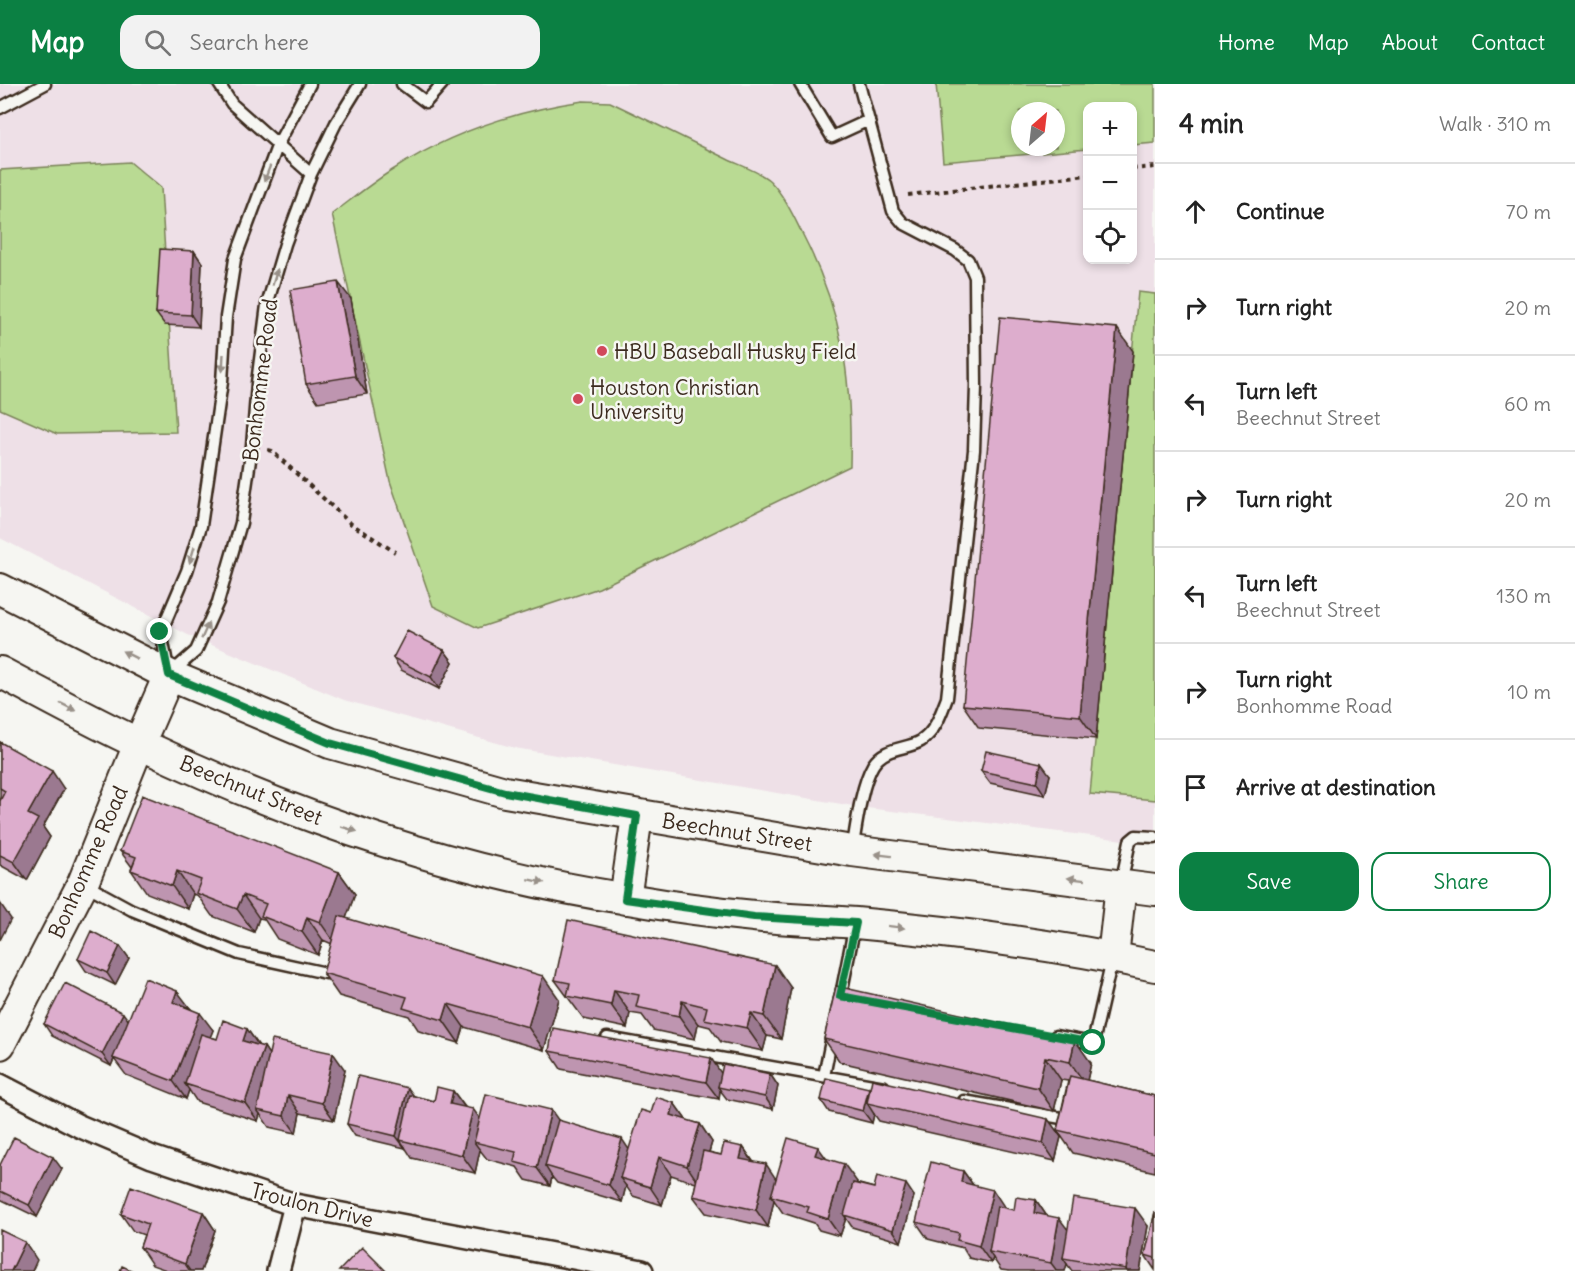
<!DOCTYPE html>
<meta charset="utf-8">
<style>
:root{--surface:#fff;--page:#f2f2f2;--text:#222;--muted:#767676;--line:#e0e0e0;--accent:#0b8043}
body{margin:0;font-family:Delius,sans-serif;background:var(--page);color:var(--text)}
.controls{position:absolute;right:18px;top:18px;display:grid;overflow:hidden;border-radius:12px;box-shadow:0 3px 9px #0003}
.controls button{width:54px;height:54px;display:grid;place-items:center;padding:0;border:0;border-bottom:2px solid var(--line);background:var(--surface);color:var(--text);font:30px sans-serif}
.compass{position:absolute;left:1011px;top:18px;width:54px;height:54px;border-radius:50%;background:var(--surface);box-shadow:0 3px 9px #0003;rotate:28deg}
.stop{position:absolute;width:18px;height:18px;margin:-14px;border:4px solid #0b8043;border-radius:50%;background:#fff}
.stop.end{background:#0b8043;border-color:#fff;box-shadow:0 2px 6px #0008}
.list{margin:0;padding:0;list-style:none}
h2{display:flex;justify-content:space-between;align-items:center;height:78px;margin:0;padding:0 24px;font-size:26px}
h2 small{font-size:20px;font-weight:400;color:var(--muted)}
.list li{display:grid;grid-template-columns:39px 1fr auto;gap:18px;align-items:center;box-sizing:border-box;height:96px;padding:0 24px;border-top:2px solid var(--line)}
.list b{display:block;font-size:22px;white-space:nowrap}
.list p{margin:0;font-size:20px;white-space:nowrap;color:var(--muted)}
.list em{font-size:20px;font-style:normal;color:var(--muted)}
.actions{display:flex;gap:12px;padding:18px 24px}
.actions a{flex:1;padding:14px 0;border:2px solid var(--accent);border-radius:18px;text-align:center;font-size:21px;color:var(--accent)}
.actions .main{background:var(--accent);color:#fff}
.icon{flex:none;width:33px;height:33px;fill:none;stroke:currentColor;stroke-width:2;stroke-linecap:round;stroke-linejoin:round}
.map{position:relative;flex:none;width:1155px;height:1187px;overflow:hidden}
header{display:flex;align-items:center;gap:36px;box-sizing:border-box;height:84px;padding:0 30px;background:var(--accent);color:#fff}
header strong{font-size:28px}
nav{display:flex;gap:33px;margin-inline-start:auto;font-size:21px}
.search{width:420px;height:54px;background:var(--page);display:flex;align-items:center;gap:15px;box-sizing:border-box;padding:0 21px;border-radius:18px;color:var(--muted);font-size:22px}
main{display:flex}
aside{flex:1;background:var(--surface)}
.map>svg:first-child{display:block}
</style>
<header>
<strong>Map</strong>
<div class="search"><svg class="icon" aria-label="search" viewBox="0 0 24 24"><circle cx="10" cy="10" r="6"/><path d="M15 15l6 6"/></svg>Search here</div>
<nav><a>Home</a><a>Map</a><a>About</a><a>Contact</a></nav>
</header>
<main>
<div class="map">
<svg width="1155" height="1187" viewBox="0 0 1155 1187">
<rect width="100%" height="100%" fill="#f6f6f2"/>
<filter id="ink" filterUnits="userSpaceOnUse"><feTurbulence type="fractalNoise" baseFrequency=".0167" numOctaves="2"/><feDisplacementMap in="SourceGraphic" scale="12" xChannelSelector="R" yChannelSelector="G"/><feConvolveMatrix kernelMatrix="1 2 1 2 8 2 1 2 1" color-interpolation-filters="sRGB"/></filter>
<g filter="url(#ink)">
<path fill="#eee0e7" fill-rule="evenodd" d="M0,0H1155V760L859,723L515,664L344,616L188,551L0,454ZM1088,22H1132V176H1088ZM1020,27H1056V63H1020Z"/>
<path fill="#b9da93" stroke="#7a8258" stroke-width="1.5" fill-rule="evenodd" d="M936,0H1155V59L1133,61L1132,22H1088L1087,65L943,78ZM1020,27H1056V63H1020Z
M583,17L610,18C650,37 690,57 729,76C740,81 762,89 770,97C783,110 793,131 801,147C843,228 852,293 850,382L599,504L478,544L433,522L390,397L332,130C351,116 370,100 391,87C449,49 514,27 583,17Z
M130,78L161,104L176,348L57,350L0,325V86Z
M1138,208L1155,210V716L1090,710Z"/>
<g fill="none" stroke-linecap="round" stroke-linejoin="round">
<defs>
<path id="lane" d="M219,0L232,20L311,90
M402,0L426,18L442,0
M800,0L832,53L869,36
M0,24L45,0
M168,585L161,548L187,487L201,442L222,298L226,233L235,175L278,60L310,0
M171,589L196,567L218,518L241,439L252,362L257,299L267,221L285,160L311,90L336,39L360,0
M852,767C856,744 861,701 873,681C885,662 906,666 921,657C936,647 941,629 947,614L974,366L976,302L975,193L968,176L955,166L903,139L893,127L859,0
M1121,800L1130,757L1136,752L1155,753
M86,801L132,826L239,870L326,889
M840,916L855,840
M1056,952L1093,959L1112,876
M607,954L884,1003
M824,992L832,952
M964,1017L1073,1036"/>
<path id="street" d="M0,1001L79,1042L152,1073L295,1121L642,1187
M278,1187L295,1121"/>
<path id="secondary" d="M0,505L169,591L330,659L505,708L852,767L1155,806
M0,588C46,612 92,638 140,660C293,733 459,789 628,815C669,822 712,828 754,832C788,836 822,836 856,839C956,848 1057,861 1155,882
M625,815L637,732
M1113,873L1121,801
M0,960L83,799L139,660L169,591"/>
</defs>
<use href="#lane" stroke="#3b2a1e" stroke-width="15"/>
<use href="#street" stroke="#3b2a1e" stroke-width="26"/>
<use href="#secondary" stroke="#3b2a1e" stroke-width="34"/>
<path stroke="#3b2a1e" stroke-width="4" stroke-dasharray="4.5 4.5" stroke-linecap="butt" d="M1132,85L1155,83
M908,111L1088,91
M268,366L272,367L350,439L395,468"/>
<use href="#lane" stroke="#f6f6f2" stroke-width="10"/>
<use href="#street" stroke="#f6f6f2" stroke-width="21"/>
<use href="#secondary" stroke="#f6f6f2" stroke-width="30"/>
</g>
<path fill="#be95b0" stroke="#3b2a1e" stroke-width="1.5" d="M194,167L202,179L199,243L165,241L156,229Z
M351,215L367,310L318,318L306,300Z
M1133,267L1096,655L979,644L963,621Z
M444,566L453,578L439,605L401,586L393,574Z
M0,658L64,705L43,743L50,753L27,796L0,781Z
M981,687L1050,691L1045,711L990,699Z
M120,767L339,788L355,810L346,834L559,915L544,966L464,943L459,959L419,947L409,932L339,912L323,889L332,860L323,856L318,871L277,855L264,835L259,834L254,848L212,832L198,812L193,810L188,825L147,809L131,786L132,783Z
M120,862L129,874L115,901L86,887L78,875Z
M555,896L791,904L781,955L767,952L763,967L721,958L710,943L698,940L695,955L653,946L642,931L630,929L627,944L584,935Z
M836,902L1091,979L1087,996L1155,1012V1088L1073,1069L1057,1046L1068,997L1061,996L1054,1027L840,978L824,955Z
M190,924L213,946L210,953L217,955L247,945L259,962L264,963L269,971L345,986L334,1036L300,1029L296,1049L269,1043L260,1030L258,1037L197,1018L189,1006L186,1015L126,991L114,975L111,982L52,952L44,940L128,936Z
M549,967L721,989L770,990L778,1002L773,1025L727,1015L720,1006L719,1015L561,985Z
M870,1005L1061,1053L1055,1077L879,1037L874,1030L872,1039L829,1028L821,1016Z
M453,1007L465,1023L480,1035L559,1037L629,1065L651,1029L674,1019L686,1036L700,1040L712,1058L709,1068L721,1071L743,1063L753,1077L776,1095L826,1075L857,1098L856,1099L874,1104L914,1112L901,1158L852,1143L846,1134L840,1152L819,1146L814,1139L783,1129L774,1116L768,1143L706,1129L693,1112L696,1099L671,1091L662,1121L633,1112L626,1102L622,1118L557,1099L552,1093L550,1102L526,1096L517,1083L487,1075L480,1066L475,1089L412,1074L405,1063V1064L355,1052L347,1040L414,1012L434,1017Z
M0,1081L62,1085L37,1133L0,1115Z
M963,1087L973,1101L1005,1124L1014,1126L1036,1116L1046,1131L1068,1145L1148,1142L1140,1187H1072L1067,1180L1065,1187H1009L1001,1186L993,1174L991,1179L969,1174L963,1164L928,1155L916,1138Z
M203,1128L215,1146L201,1187H169L152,1181L140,1163L144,1151L133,1147L121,1130Z
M1155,1128V1186L1145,1171Z"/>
<path fill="#9b7990" stroke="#3b2a1e" stroke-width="1.5" d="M194,167L202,179L199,243L191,231Z
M338,198L351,215L367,310L355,292Z
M1117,244L1133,267L1096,655L1080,632Z
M444,566L453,578L439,605L431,593Z
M1041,679L1050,691L1045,711L1037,699Z
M52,687L64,705L43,743L50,753L27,796L14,778L28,730Z
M177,787L193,810L188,825L172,802Z
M339,788L355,810L336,861L320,838Z
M243,811L259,834L254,848L237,825Z
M0,819L11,835L0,856Z
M307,833L323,856L318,871L302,848Z
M120,862L129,874L115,901L107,889Z
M775,881L791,904L781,955L764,932Z
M543,892L559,915L544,966L528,943Z
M614,906L630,929L627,944L611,921Z
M177,907L190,924L173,918Z
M682,917L698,940L695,955L679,932Z
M448,920L464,943L459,959L443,936Z
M123,929L132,941L113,974L114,975L111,982L102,970Z
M200,929L213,946L191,1002L185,1000L189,1006L186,1015L173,997Z
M751,929L767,952L763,967L747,944Z
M247,945L259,962L243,957Z
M1075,956L1091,979L1086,1001L1070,978Z
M264,963L276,981L257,1026L260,1030L258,1037L245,1019Z
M333,969L345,986L334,1036L322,1019Z
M1045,973L1061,996L1054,1027L1038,1004Z
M711,974L723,992L718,1003L720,1006L719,1015L706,998Z
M770,990L778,1002L773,1025L765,1013Z
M408,1004L417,1016L400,1056L405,1063V1064L396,1052Z
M869,1004L877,1016L867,1019L874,1030L872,1039L863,1027Z
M453,1007L466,1025L450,1020Z
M288,1011L300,1029L296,1049L284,1032Z
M674,1019L687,1037L671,1031Z
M473,1025L486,1043L474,1058L480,1066L475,1089L462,1071Z
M551,1026L564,1044L545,1082L552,1093L550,1102L537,1084Z
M1048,1035L1061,1053L1055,1077L1043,1059Z
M700,1040L712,1058L699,1100L687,1082Z
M622,1055L634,1073L620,1094L626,1102L622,1118L609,1101Z
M743,1063L755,1081L740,1075Z
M818,1063L831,1081L815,1071Z
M53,1073L62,1085L37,1133L29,1121Z
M659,1073L671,1091L662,1121L650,1103Z
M766,1080L778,1098L771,1112L774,1116L768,1143L756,1126Z
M844,1080L857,1098L846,1132L844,1131L846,1134L840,1152L828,1135Z
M963,1087L976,1105L961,1098Z
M906,1100L914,1112L901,1158L893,1146Z
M993,1106L1005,1124L989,1168L993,1174L991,1179L979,1162Z
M1036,1116L1048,1134L1034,1129Z
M1135,1124L1148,1142L1140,1187H1127L1126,1185Z
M203,1128L215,1146L201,1187H190L185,1180Z
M1059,1134L1072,1151L1063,1174L1067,1180L1065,1187H1057L1051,1179Z
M25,1158L37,1176L32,1187H11Z"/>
<path fill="#ddadcd" stroke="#3b2a1e" stroke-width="1.5" d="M160,165L194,167L191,231L156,229Z
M338,198L355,292L306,300L290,206Z
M1000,233L1117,244L1080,632L963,621Z
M407,547L444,566L431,593L393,574Z
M0,658L52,687L28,730L38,735L14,778L0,771V717L5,707L0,704Z
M986,667L1041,679L1037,699L981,687Z
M142,711L339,788L320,838L307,833L302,848L261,832L266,820L243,811L237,825L196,809L201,796L177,787L172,802L131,786L136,773L120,767Z
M339,832L543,892L528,943L448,920L443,936L403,924L407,913L323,889Z
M568,836L775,881L764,932L751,929L747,944L704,935L707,923L682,917L679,932L636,923L639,911L614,906L611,921L567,912L570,899L555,896Z
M91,847L120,862L107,889L78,875Z
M145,894L177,907L173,918L200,929L173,997L113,974Z
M65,899L123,929L102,970L44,940Z
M836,902L1075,956L1070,978L1045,973L1038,1004L824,955Z
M223,936L247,945L243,957L264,963L245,1019L185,1000L201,950L217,955Z
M553,944L711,974L706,998L549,967Z
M272,956L333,969L322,1019L288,1011L284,1032L257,1026Z
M723,980L770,990L765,1013L718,1003Z
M358,992L408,1004L396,1052L347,1040Z
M1070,992L1155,1012V1069L1057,1046Z
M826,994L869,1004L863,1027L821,1016Z
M872,995L1048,1035L1043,1059L867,1019Z
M437,1003L453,1007L450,1020L473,1025L462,1071L400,1056L410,1011L434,1017Z
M486,1010L551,1026L537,1084L514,1078L516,1068L474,1058Z
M656,1013L674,1019L671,1031L700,1040L687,1082L659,1073L650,1103L620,1094L641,1026L651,1029Z
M558,1036L622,1055L609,1101L545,1082Z
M14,1053L53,1073L29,1121L0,1107V1081Z
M788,1054L818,1063L815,1071L844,1080L828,1135L807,1128L809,1123L771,1112Z
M724,1059L743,1063L740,1075L766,1080L756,1126L693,1112L703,1067L721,1071Z
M931,1078L963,1087L961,1098L993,1106L979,1162L957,1156L959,1149L916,1138Z
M877,1092L906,1100L893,1146L844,1131L853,1099L874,1104Z
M131,1102L203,1128L185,1180L140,1163L148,1140L121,1130Z
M1016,1113L1036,1116L1034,1129L1059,1134L1051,1179L989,1168L997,1122L1014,1126Z
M1073,1114L1135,1124L1126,1185L1063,1174Z
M1155,1128V1174L1145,1171Z
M0,1146L25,1158L11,1187H0Z
M362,1163L386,1187H339Z
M122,1182L133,1187H120Z"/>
<defs><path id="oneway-solid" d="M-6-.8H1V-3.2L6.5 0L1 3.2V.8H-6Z" transform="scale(1.5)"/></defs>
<g fill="#989088">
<use href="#oneway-solid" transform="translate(267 90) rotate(111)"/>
<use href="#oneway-solid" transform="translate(275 193) rotate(-73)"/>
<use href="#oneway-solid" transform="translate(223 279) rotate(93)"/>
<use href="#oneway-solid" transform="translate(192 471) rotate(107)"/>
<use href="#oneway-solid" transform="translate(205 547) rotate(-66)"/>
<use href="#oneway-solid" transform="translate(130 571) rotate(-153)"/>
<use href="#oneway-solid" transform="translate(68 623) rotate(27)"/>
<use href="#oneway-solid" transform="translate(349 745) rotate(17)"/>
<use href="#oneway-solid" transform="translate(883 771) rotate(-173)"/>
<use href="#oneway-solid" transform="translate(1076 795) rotate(-173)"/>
<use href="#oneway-solid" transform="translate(536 797) rotate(12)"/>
<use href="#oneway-solid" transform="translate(896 843) rotate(7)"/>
</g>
</g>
<g fill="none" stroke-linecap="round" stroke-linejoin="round" filter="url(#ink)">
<path stroke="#0b8043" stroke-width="8" d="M160,548L169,591L330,659L505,708L637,732L625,815L754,833L856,839L840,912L1093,959"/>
</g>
<g fill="#d1495b" stroke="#f6f6f2" stroke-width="2">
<circle cx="602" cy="267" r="6"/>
<circle cx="578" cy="315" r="6"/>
</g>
<g text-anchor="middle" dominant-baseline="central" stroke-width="5" stroke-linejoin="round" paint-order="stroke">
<g font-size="21" fill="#3b2a1e" stroke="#f6f6f2" text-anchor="start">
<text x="614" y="267">HBU Baseball Husky Field</text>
<text x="590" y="303">Houston Christian<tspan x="590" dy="24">University</tspan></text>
</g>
<g font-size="21" fill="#3b2a1e" stroke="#f6f6f2">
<text transform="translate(260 296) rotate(-83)">Bonhomme Road</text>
<text transform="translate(251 706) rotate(22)">Beechnut Street</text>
<text transform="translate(737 748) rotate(9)">Beechnut Street</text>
<text transform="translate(88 778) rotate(-66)">Bonhomme Road</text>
<text transform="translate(312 1121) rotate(14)">Troulon Drive</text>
</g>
</g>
</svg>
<div class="controls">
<button>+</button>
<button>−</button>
<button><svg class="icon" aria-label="locate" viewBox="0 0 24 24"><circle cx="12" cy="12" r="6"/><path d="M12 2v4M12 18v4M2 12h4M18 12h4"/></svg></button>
</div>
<svg class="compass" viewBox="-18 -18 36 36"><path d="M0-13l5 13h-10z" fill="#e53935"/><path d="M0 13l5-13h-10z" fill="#767676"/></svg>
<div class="stop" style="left:1093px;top:959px"></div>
<div class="stop end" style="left:160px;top:548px"></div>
</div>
<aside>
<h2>4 min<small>Walk · 310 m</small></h2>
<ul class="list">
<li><svg class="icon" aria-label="ahead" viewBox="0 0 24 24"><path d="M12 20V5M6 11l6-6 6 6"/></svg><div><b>Continue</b></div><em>70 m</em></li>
<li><svg class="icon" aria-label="right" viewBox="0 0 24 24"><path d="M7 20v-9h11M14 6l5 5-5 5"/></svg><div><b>Turn right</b></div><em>20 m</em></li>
<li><svg class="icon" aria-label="left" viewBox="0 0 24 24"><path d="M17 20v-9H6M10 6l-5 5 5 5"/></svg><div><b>Turn left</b><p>Beechnut Street</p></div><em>60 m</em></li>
<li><svg class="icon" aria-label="right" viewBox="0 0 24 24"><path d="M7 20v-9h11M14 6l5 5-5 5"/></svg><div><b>Turn right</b></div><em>20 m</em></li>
<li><svg class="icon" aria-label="left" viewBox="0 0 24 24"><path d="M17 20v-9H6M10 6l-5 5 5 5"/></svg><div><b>Turn left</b><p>Beechnut Street</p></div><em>130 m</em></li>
<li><svg class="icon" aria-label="right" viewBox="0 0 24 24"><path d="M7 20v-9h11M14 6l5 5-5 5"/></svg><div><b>Turn right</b><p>Bonhomme Road</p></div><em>10 m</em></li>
<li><svg class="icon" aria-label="arrive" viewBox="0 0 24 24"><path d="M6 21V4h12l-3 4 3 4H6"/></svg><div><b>Arrive at destination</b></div></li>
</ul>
<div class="actions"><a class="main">Save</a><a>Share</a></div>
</aside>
</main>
